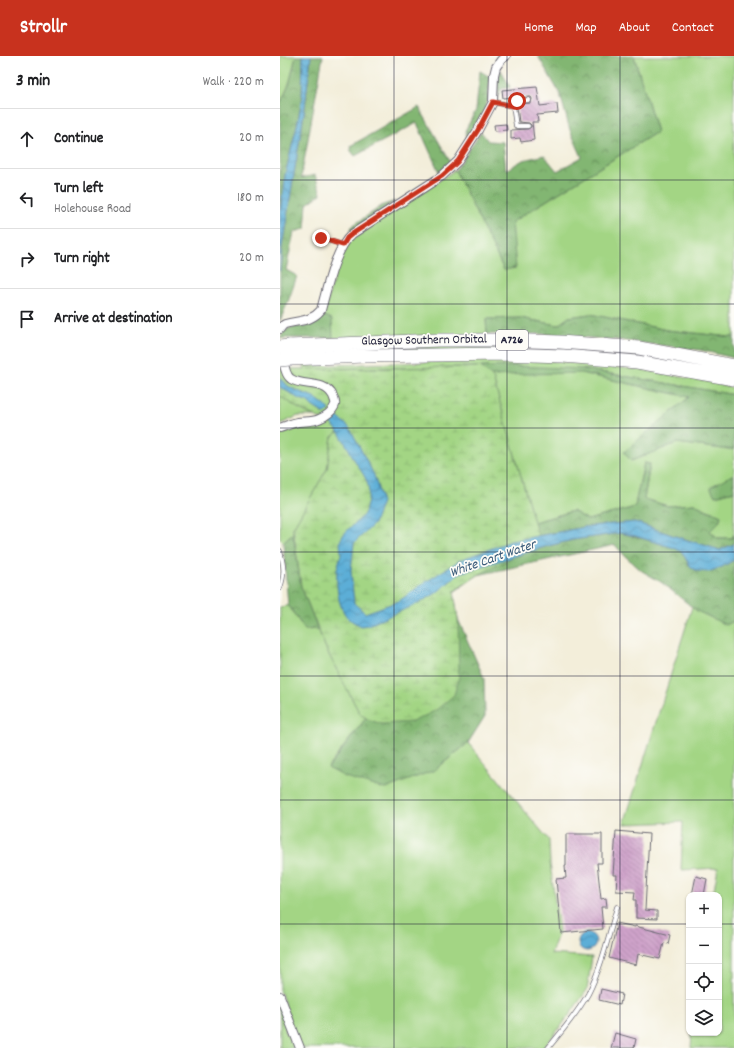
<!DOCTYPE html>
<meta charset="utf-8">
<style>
:root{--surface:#fff;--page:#f2f2f2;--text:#202124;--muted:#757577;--line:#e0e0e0;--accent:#c8321e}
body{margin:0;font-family:Dekko,sans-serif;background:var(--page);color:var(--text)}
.controls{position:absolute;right:12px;bottom:12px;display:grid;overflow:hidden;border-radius:8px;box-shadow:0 1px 3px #0004}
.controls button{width:36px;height:36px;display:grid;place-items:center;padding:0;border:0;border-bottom:1px solid var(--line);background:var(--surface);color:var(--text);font:20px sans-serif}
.stop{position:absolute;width:12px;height:12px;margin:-9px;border:3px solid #c8321e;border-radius:50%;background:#fff}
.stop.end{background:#c8321e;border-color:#fff;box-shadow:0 1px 4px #0008}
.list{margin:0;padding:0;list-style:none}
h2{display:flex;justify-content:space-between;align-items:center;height:52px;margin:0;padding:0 16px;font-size:17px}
h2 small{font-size:13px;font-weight:400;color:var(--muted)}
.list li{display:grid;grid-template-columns:26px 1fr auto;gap:12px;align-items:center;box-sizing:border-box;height:60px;padding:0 16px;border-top:1px solid var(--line)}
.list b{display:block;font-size:15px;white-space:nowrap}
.list p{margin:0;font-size:13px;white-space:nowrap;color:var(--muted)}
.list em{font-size:13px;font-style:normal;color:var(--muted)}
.icon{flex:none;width:22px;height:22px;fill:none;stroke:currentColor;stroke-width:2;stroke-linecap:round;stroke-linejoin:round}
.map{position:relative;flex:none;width:454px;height:992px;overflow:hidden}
header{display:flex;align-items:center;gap:24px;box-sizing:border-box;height:56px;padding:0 20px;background:var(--accent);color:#fff}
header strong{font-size:19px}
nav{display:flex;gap:22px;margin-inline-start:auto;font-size:14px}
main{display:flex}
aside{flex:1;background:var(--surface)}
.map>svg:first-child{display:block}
</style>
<header>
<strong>Strollr</strong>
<nav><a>Home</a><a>Map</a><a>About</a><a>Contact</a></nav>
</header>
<main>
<aside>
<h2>3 min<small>Walk · 220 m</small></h2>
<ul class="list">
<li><svg class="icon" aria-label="ahead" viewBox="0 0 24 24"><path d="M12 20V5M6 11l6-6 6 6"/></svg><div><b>Continue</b></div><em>20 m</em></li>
<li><svg class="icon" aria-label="left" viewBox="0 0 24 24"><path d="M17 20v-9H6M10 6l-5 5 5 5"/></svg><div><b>Turn left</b><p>Holehouse Road</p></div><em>180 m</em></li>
<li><svg class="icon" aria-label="right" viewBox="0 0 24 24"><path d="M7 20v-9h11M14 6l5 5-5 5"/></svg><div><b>Turn right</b></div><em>20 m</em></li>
<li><svg class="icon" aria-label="arrive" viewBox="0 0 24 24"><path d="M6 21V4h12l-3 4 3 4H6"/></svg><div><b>Arrive at destination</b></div></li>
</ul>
</aside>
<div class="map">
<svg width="454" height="992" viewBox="0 0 454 992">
<defs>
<pattern id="forest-crowns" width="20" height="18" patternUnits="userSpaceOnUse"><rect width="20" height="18" fill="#82b672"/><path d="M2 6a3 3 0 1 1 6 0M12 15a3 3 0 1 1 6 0" fill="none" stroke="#6a945f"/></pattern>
<pattern id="wetland-marsh" width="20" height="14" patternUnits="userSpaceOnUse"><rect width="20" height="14" fill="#a3d584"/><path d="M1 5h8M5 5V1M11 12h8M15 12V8" fill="none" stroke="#8cb773"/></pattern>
<pattern id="water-waves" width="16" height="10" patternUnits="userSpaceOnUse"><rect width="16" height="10" fill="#5caed7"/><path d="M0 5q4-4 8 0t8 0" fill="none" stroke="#4c8db0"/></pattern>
<pattern id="building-back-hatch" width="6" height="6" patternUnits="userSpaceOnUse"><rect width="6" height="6" fill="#cfa3ca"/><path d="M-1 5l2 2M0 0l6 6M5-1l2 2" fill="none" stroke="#a884a5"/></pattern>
</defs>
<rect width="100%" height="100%" fill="#fdfcf7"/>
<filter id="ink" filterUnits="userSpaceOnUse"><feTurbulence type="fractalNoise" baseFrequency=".025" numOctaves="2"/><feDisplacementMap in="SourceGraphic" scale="8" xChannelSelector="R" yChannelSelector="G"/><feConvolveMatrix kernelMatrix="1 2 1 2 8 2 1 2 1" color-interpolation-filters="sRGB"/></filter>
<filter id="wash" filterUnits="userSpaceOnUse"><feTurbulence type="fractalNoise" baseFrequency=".012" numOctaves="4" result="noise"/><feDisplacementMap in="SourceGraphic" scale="16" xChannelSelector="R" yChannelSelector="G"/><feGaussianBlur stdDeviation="0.9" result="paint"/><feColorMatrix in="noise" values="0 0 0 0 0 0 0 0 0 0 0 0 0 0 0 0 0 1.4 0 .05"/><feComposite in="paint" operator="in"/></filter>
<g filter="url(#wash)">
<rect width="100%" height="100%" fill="#f3eeda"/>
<path fill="#a3d584" stroke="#627c60" d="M0,0H16L9,29L0,48Z
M354,0H454V280L450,281L387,274L310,258L289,261L278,269L240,262L206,263L207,278L53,282L43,259L63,194L69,185L175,114L224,214L232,166L377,76Z
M213,289L281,290L360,298L454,314V319L372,303L12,299V294Z
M179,305H273L362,314L429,326L454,332V339L438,336L302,313L301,317L409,341L351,405L397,387L443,393H454V418L431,431L435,440L454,435V478L452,482H438L429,475L439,466L441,460L414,448L388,450L364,443L370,408L364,407L356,444L355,451L308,464L293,455L254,466L213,322L201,311L25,313L24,310Z
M0,340L18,352L34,360H18L0,368Z
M43,364L53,369L58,375L52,381L47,413L13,472V477L3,486L0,483V376Z
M8,549L25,574L38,573L47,595L80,658L86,662L48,711L155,714L188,687L269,784L270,807L279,875L271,898L312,901L307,934L282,969L263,992H19L0,934V552Z
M412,551L418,555L446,568L454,565V992H411L412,977H439V839H433L438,812L401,814L403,766L344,768Z
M0,945L10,970L5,974L11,986L15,987L17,992H0Z"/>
<path fill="url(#forest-crowns)" stroke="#526c56" d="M16,0H23L22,42L18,65L5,119L0,158V48L9,29Z
M31,0H43L21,122L35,119L41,138L27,148L25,173L14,176L6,214L17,220L9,243L0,265V215L2,191L25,51Z
M258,0H354L377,76L232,166L236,212L224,214L175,114L180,108L201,76L208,85L223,86L226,114L243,104L264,99L277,115L302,101L290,74L280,38Z
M221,14L230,31L221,33L218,40V23Z
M200,15L210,21L208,44L201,64L187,83L185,75L196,54Z
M139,51L171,107L159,116L137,67L75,100L71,95L70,90Z
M115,145L70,176L72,170L103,149Z
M310,258L387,274L450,281L454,280V302L420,294L338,284L265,278H207L206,263L240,262L278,269L289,261Z
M43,259L52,263L53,282H0C10,264 19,275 34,268C37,266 40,262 43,259Z
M236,310L302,313L438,336L454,339V393H443L397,387L351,405L344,396L409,341L301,317L244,318L202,321L9,313L201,311Z
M364,407L370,408L364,443L388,450L414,448L441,460L439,466L430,475L438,482H452L454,478V488L440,494L395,480L355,466L310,470L231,485L232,475L254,466L293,455L308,464L355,451L356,444Z
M454,418V435L435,440L430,431Z
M13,477L21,530L38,573L25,574L8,549L3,486Z
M341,477C354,480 366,484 379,487C385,489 391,490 397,493C405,497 404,500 408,507C419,524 441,512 454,504V565L446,569L417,555L381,526L362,515L345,500L335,489L198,519L174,536L178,563L204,622L205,660L188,687L155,714L105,733L65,721L48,712L86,662L102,668L155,538L200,511L268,490L293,484Z"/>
<path fill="url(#wetland-marsh)" stroke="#627c60" d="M201,311L213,322L260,487L198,519L174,535L178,563L179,621L174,639L155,655L132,666L102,668L89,664L80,658L47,595L21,530L13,472L47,413L52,381L61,373L18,352L0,340V313Z"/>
<path fill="url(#water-waves)" stroke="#3f6889" d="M23,0H31L25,51L2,191L0,215V158L5,119L18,65L22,42Z
M0,322L5,328L15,334L34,341L46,350L49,354L44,358L32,350L27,345L19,343L0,331Z
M53,357L70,372L94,419L102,446L94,468L74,487L71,515L74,547L85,557L119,545L141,529L180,504L231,485L310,470L355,466L395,480L440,494L454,488V504L442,511L428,516L418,515L412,512L408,507L402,496L394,492L355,480L341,477L293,484L268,490L180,517L155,538L137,548L89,569L81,570C77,568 71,565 68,562C57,551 56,527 57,513C58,508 60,503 61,498C61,493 59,488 61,483C66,472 81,465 85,456C88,447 90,434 87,426C85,420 81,415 78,410C68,393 61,375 46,362Z
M298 886a9 9 0 1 1 18 0a9 9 0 1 1-18 0Z"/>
<g id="blocks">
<path fill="url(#building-back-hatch)" d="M257,31L260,50L277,48L278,57L257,59L258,66H252L254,84L241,86L240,82L231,83V74L248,73L251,71V69L249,67L239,66L237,51L239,48L251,47L252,43L251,41H249L235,42L234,41L223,42L222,34Z
M226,68L227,74L215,75L214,69Z
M336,775L369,778L365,854L377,855V863L356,862V844H354L355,836L336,835L337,819H333Z
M286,778H322V807H317L321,843L326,842L327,851H321L323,873L281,877L276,823L286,822L285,810H286Z
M416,820L427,823L424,839H412Z
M337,867L355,871V870L390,879L388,888L384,887L380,903L358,898L356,909L329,902Z
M321,933L342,938L340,949L319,944Z
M335,977L356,983L354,992H331Z"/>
</g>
</g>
<g filter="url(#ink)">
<use href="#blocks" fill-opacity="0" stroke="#6b6973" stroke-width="1"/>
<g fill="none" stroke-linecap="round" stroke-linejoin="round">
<defs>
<path id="service" d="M213,46L233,50L236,70H248
M233,50L237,45L249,44
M41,182L63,189
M0,495C4,510 5,518 0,532
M268,992C282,975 297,958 308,938C321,913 329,878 337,851"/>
<path id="minor" d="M0,273L2,270L5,268C20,264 31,266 41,254C47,232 55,193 72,178L162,120L178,105L198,74L213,46L214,19L216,11L221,4L226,0
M0,372C6,370 12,367 18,366C24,365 33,366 39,363C45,361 53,355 55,349C56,346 54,343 53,340C45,324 24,331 11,323C5,319 4,308 3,301
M0,940L20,992"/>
<path id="trunk" d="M9,290L158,284H223L280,286L359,292L454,310
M10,303L85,300L221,298L283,300L357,306L454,323"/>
</defs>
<use href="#service" stroke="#6b6973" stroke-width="5.5"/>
<use href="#minor" stroke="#6b6973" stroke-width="10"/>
<use href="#trunk" stroke="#6b6973" stroke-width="14"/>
<use href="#service" stroke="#fff" stroke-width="4"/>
<use href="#minor" stroke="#fff" stroke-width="8"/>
<use href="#trunk" stroke="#fff" stroke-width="13"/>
<defs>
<path id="trunk-bridge" d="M0,291L9,290
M0,304L10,303"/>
</defs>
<use href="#trunk-bridge" stroke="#6b6973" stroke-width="14" stroke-linecap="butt"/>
<use href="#trunk-bridge" stroke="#fff" stroke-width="13"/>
</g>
</g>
<g fill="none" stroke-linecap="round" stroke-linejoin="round" filter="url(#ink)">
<path stroke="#c8321e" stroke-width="5" d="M41,182L63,189L67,182L72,178L162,120L173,110L178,105L198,74L213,46L233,50L237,45"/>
</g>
<path fill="none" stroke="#22223b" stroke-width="1" stroke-opacity="0.55" d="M114,0V992M227,0V992M340,0V992M0,124H454M0,248H454M0,372H454M0,496H454M0,620H454M0,744H454M0,868H409M439,868H454"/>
<g text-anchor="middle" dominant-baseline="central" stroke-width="3.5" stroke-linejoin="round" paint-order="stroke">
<rect fill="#fdfcf7" stroke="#646373" stroke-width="1" x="216" y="274" width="32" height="20" rx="3"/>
<g font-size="12" font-weight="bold" fill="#22223b">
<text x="232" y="284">A726</text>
</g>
<g font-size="13" fill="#22223b" stroke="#fdfcf7">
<text transform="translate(144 285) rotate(-1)">Glasgow Southern Orbital</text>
</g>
<g font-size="14" font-style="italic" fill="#395a79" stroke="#fdfcf7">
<text transform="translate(213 503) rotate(-19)">White Cart Water</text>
</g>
</g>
</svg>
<div class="controls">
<button>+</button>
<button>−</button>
<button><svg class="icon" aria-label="locate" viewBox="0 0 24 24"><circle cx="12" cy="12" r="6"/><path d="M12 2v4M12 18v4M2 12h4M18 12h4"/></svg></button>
<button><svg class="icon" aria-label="layers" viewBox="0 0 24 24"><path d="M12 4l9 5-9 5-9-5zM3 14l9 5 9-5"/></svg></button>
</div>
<div class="stop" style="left:237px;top:45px"></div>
<div class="stop end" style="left:41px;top:182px"></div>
</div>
</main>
